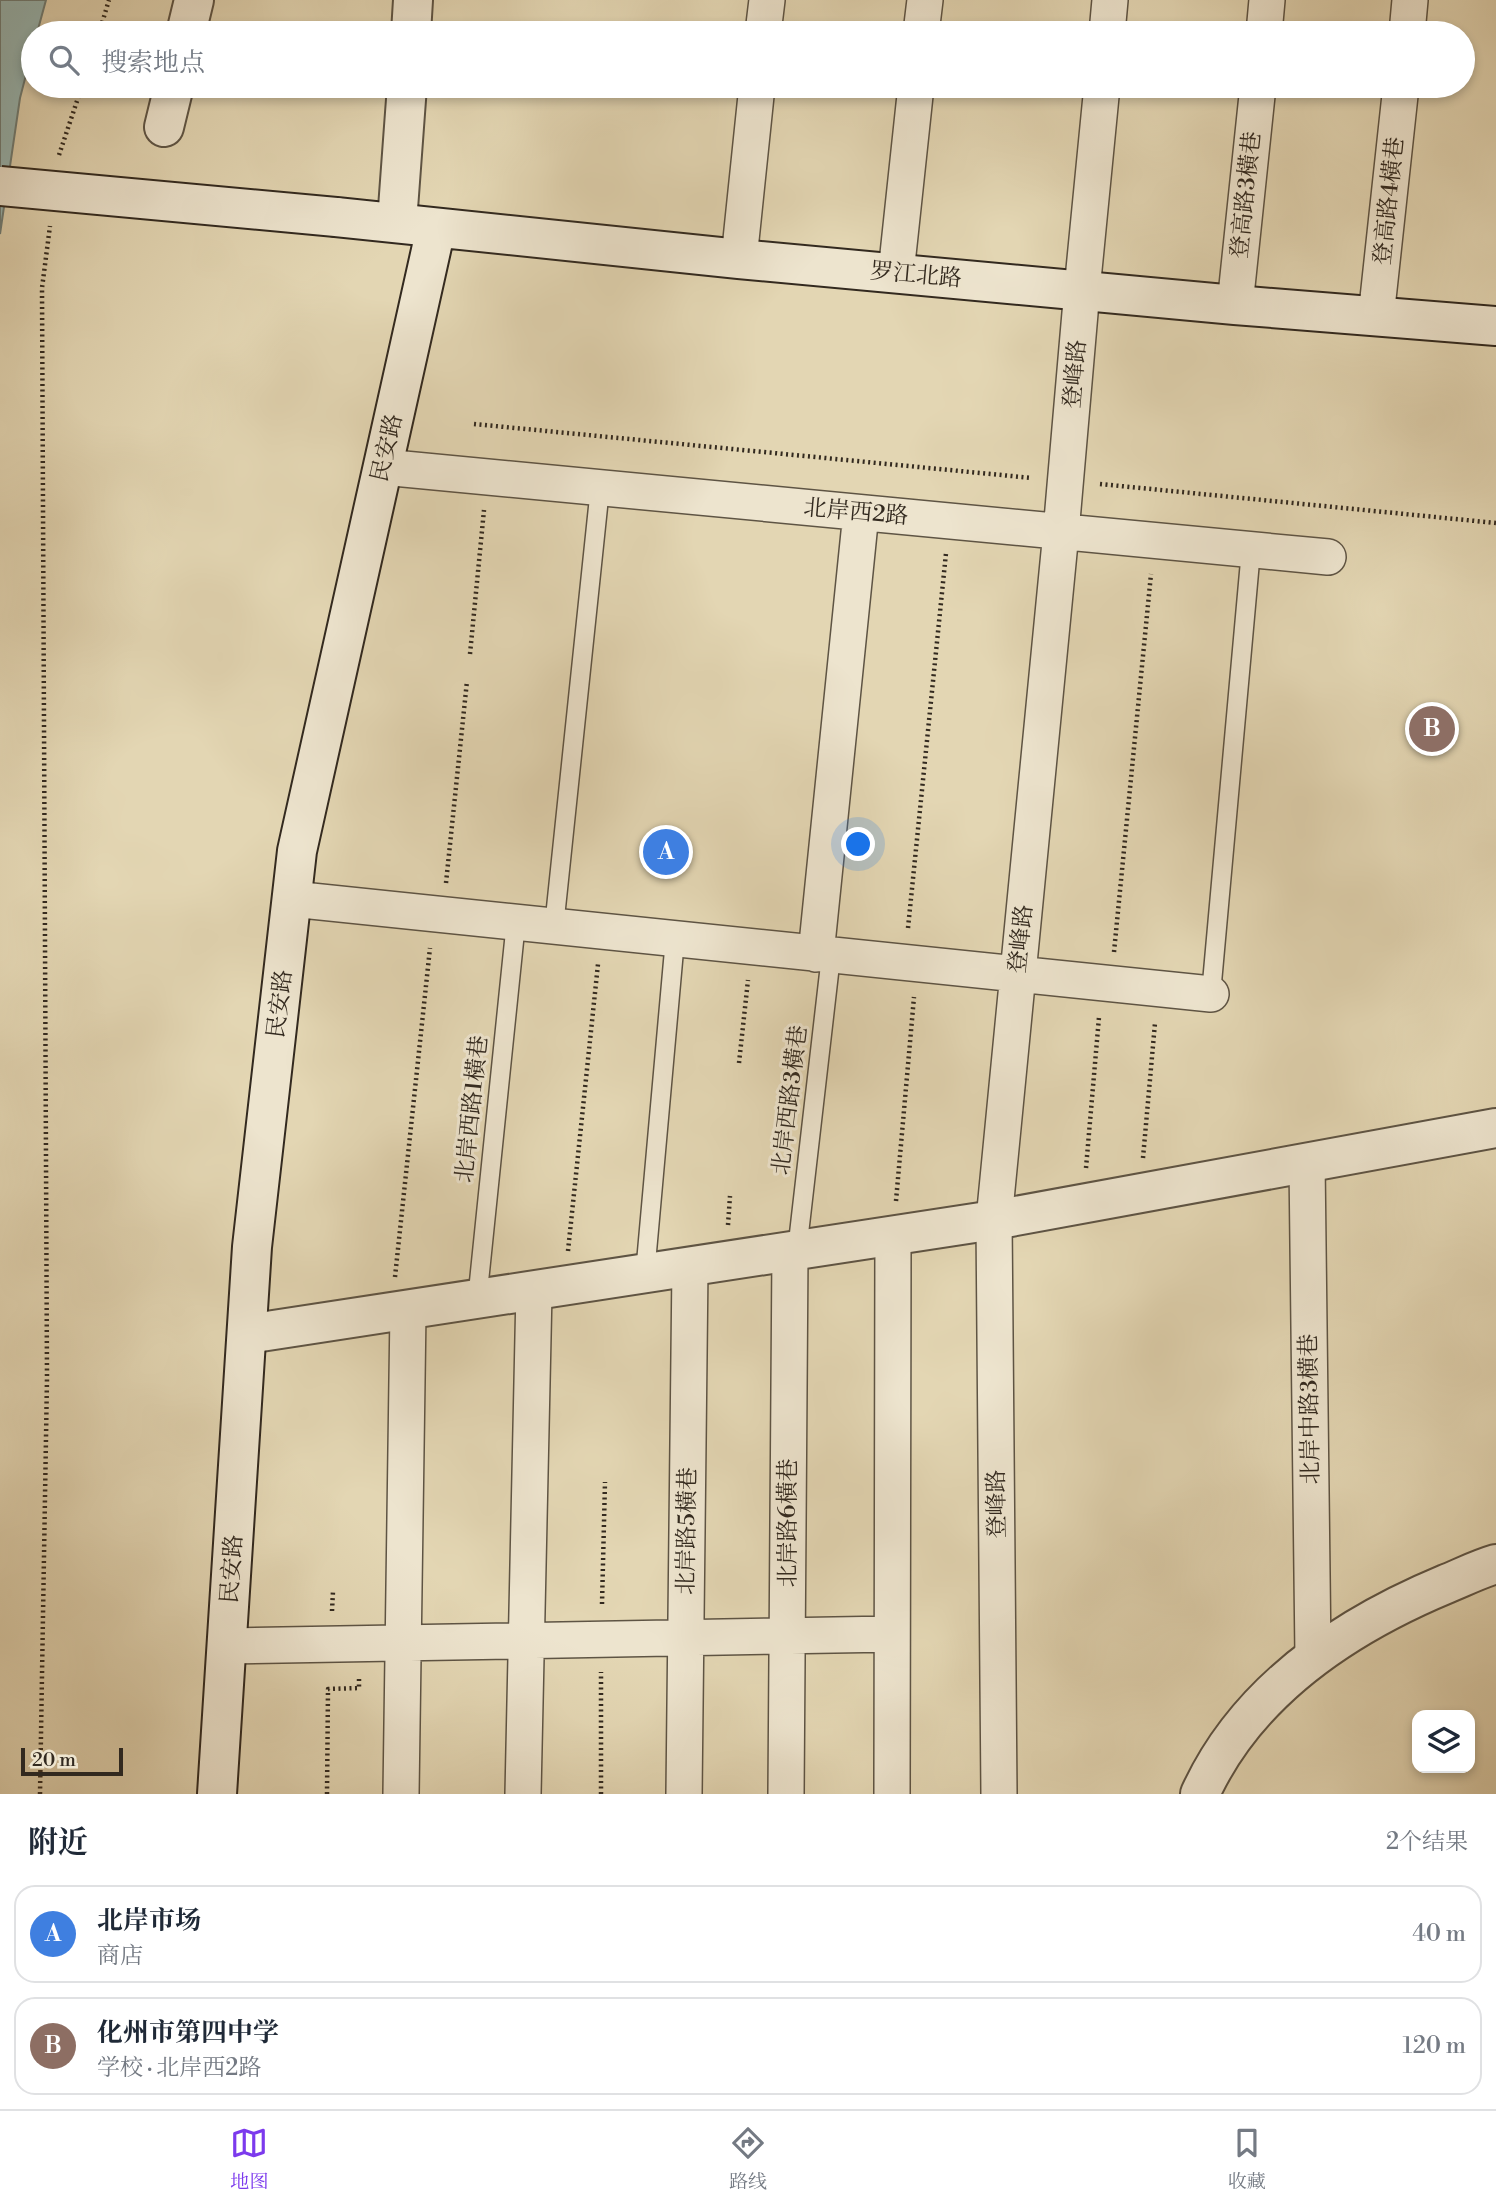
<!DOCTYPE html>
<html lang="zh">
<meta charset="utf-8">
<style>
:root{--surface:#fff;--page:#f6f6f7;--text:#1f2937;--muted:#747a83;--line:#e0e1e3;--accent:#7c3aed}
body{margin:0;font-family:"Libre Bodoni","Noto Serif SC",serif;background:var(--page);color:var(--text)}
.controls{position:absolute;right:21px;bottom:21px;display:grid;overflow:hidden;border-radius:14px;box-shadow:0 4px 10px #0003}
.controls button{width:63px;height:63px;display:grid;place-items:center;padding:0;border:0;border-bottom:2px solid var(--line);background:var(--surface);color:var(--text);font:35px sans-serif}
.scale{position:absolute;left:21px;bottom:18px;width:102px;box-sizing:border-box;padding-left:7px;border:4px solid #32291f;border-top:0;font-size:19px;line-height:24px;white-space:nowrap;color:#32291f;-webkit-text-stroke:5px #ede4ce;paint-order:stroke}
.you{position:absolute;left:859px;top:845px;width:24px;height:24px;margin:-18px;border:5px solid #fff;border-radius:50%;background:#1a73e8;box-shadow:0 0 0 10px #1a73e833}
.badge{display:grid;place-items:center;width:46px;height:46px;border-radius:50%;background:var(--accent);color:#fff;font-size:23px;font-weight:700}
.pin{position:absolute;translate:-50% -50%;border:4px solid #fff;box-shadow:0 2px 7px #0006}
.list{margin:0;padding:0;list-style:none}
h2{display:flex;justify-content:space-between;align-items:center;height:91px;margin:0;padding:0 28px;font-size:30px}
h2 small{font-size:23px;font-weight:400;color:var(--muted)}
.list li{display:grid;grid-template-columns:46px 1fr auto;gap:21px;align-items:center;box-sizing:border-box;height:98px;margin:0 14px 14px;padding:0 14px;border:2px solid var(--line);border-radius:21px}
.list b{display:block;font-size:26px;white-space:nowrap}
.list p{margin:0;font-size:23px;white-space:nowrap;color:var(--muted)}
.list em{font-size:23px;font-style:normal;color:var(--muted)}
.icon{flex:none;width:38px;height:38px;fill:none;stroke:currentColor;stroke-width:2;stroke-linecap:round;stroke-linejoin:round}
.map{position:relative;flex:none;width:1496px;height:1794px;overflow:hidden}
.search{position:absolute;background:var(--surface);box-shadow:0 4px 10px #0003;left:21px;right:21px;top:21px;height:77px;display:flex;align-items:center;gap:18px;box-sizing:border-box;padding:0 24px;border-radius:38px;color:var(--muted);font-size:26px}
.sheet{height:315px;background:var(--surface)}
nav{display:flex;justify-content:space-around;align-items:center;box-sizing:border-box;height:98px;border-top:2px solid var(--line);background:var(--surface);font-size:19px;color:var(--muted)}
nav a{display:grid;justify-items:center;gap:4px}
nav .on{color:var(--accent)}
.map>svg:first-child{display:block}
</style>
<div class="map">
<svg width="1496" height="1794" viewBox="0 0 1496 1794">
<rect width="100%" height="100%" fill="#e3d6b3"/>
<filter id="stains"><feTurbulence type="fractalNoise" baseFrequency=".00286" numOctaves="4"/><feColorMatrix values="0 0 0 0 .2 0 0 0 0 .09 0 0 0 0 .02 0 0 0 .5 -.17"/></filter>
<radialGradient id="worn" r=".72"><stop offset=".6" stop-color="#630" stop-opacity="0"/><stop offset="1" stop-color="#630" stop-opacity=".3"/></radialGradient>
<path fill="#97b7b4" stroke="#6f7e78" stroke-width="2" d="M0,0H46L37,33H33V48L20,98L0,234Z"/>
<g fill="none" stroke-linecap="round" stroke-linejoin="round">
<defs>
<path id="service" d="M554,927L600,488
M1211,994L1251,550
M797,1251L831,956
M645,1274L675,939
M477,1301L516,922"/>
<path id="minor" d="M763,33L767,0
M921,33L925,0
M1107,33L1110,0
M1264,33L1267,0
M1407,33L1410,0
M739,259L757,86
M896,273L916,86
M1235,305L1258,86
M1376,317L1401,86
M383,467L1328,557
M292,899L1211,994
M816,954L861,513
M1307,1162L1313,1656
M226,1646L892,1634
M401,1794L408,1311
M523,1794L534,1291
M684,1794L690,1267
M786,1794L790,1252
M892,1794L893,1237
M999,1794L994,1220L1061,532L1082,290L1102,86"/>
<path id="tertiary" d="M186,33L194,0
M411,33L413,0
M164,127L174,86
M397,222L407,86
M247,1334L994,1220L1496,1128
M1200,1794C1247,1691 1345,1626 1446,1584C1463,1577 1479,1569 1496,1564"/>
<path id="secondary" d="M336,217L739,259L1235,305L1496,326
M217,1794L252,1247L297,851L436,228"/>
</defs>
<use href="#service" stroke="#5e5444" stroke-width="21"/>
<use href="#minor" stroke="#5e5444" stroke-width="38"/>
<use href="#tertiary" stroke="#5e5444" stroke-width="42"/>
<use href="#secondary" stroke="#32291f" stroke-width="42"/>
<path stroke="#32291f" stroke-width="4.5" stroke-dasharray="2 3.5" stroke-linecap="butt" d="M99,33L109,0
M59,155L82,86
M474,424L1032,478
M1100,484L1496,523
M470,654L484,510
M446,883L467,681
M908,928L946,553
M1114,952L1151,574
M739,1063L748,980
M1143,1158L1155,1023
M1086,1168L1099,1017
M896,1201L914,997
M728,1225L730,1196
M568,1251L598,964
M395,1277L430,948
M602,1604L605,1482
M332,1611L333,1591
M40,1794L47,1378L42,288L50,226
M327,1794L328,1689L359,1688V1677
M601,1794V1672"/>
<use href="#service" stroke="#ede4ce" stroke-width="18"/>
<use href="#minor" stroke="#ede4ce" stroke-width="35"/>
<use href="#tertiary" stroke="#ede4ce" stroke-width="38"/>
<use href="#secondary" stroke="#ede4ce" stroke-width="38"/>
<defs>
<path id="secondary-bridge" d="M0,186L336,217"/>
</defs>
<use href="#secondary-bridge" stroke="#32291f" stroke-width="42" stroke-linecap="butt"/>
<use href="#secondary-bridge" stroke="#ede4ce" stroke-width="38"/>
</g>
<g text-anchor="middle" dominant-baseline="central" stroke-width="6" stroke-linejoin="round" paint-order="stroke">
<g font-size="23" fill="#32291f" stroke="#ede4ce">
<text transform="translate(1246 195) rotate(-84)">登高路3橫巷</text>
<text transform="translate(1389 201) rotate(-84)">登高路4橫巷</text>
<text transform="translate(916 275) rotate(5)">罗江北路</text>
<text transform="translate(1075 374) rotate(-85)">登峰路</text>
<text transform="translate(387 448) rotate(-77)">民安路</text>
<text transform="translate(856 512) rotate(5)">北岸西2路</text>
<text transform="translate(1021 939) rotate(-84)">登峰路</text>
<text transform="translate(280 1004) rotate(-83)">民安路</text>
<text transform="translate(790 1100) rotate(-83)">北岸西路3橫巷</text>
<text transform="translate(472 1109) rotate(-84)">北岸西路1橫巷</text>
<text transform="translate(1310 1409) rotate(-91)">北岸中路3横巷</text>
<text transform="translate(997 1504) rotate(-91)">登峰路</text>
<text transform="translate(788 1523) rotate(-90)">北岸路6橫巷</text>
<text transform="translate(687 1531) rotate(-89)">北岸路5橫巷</text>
<text transform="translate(232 1569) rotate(-86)">民安路</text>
</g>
</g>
<rect width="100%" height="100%" filter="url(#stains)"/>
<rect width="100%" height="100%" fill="url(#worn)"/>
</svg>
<div class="controls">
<button><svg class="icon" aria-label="layers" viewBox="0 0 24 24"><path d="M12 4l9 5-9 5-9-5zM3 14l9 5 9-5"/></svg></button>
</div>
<div class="scale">20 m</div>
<div class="you"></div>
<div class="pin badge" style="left:666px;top:852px;background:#3f7fe0">A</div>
<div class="pin badge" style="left:1432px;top:729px;background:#8d6e63">B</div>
<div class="search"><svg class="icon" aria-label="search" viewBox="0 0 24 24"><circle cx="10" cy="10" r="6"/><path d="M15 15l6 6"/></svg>搜索地点</div>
</div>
<section class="sheet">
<h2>附近<small>2个结果</small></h2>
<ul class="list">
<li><span class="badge" style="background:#3f7fe0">A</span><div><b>北岸市场</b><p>商店</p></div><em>40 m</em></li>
<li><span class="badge" style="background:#8d6e63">B</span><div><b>化州市第四中学</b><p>学校 · 北岸西2路</p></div><em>120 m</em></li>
</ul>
</section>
<nav>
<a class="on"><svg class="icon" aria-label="map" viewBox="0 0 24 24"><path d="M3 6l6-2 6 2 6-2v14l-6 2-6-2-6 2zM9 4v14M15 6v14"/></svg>地图</a>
<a><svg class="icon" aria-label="directions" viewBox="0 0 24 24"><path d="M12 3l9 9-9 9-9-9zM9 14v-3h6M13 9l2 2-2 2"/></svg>路线</a>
<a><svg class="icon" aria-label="saved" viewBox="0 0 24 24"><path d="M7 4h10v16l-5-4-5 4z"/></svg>收藏</a>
</nav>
